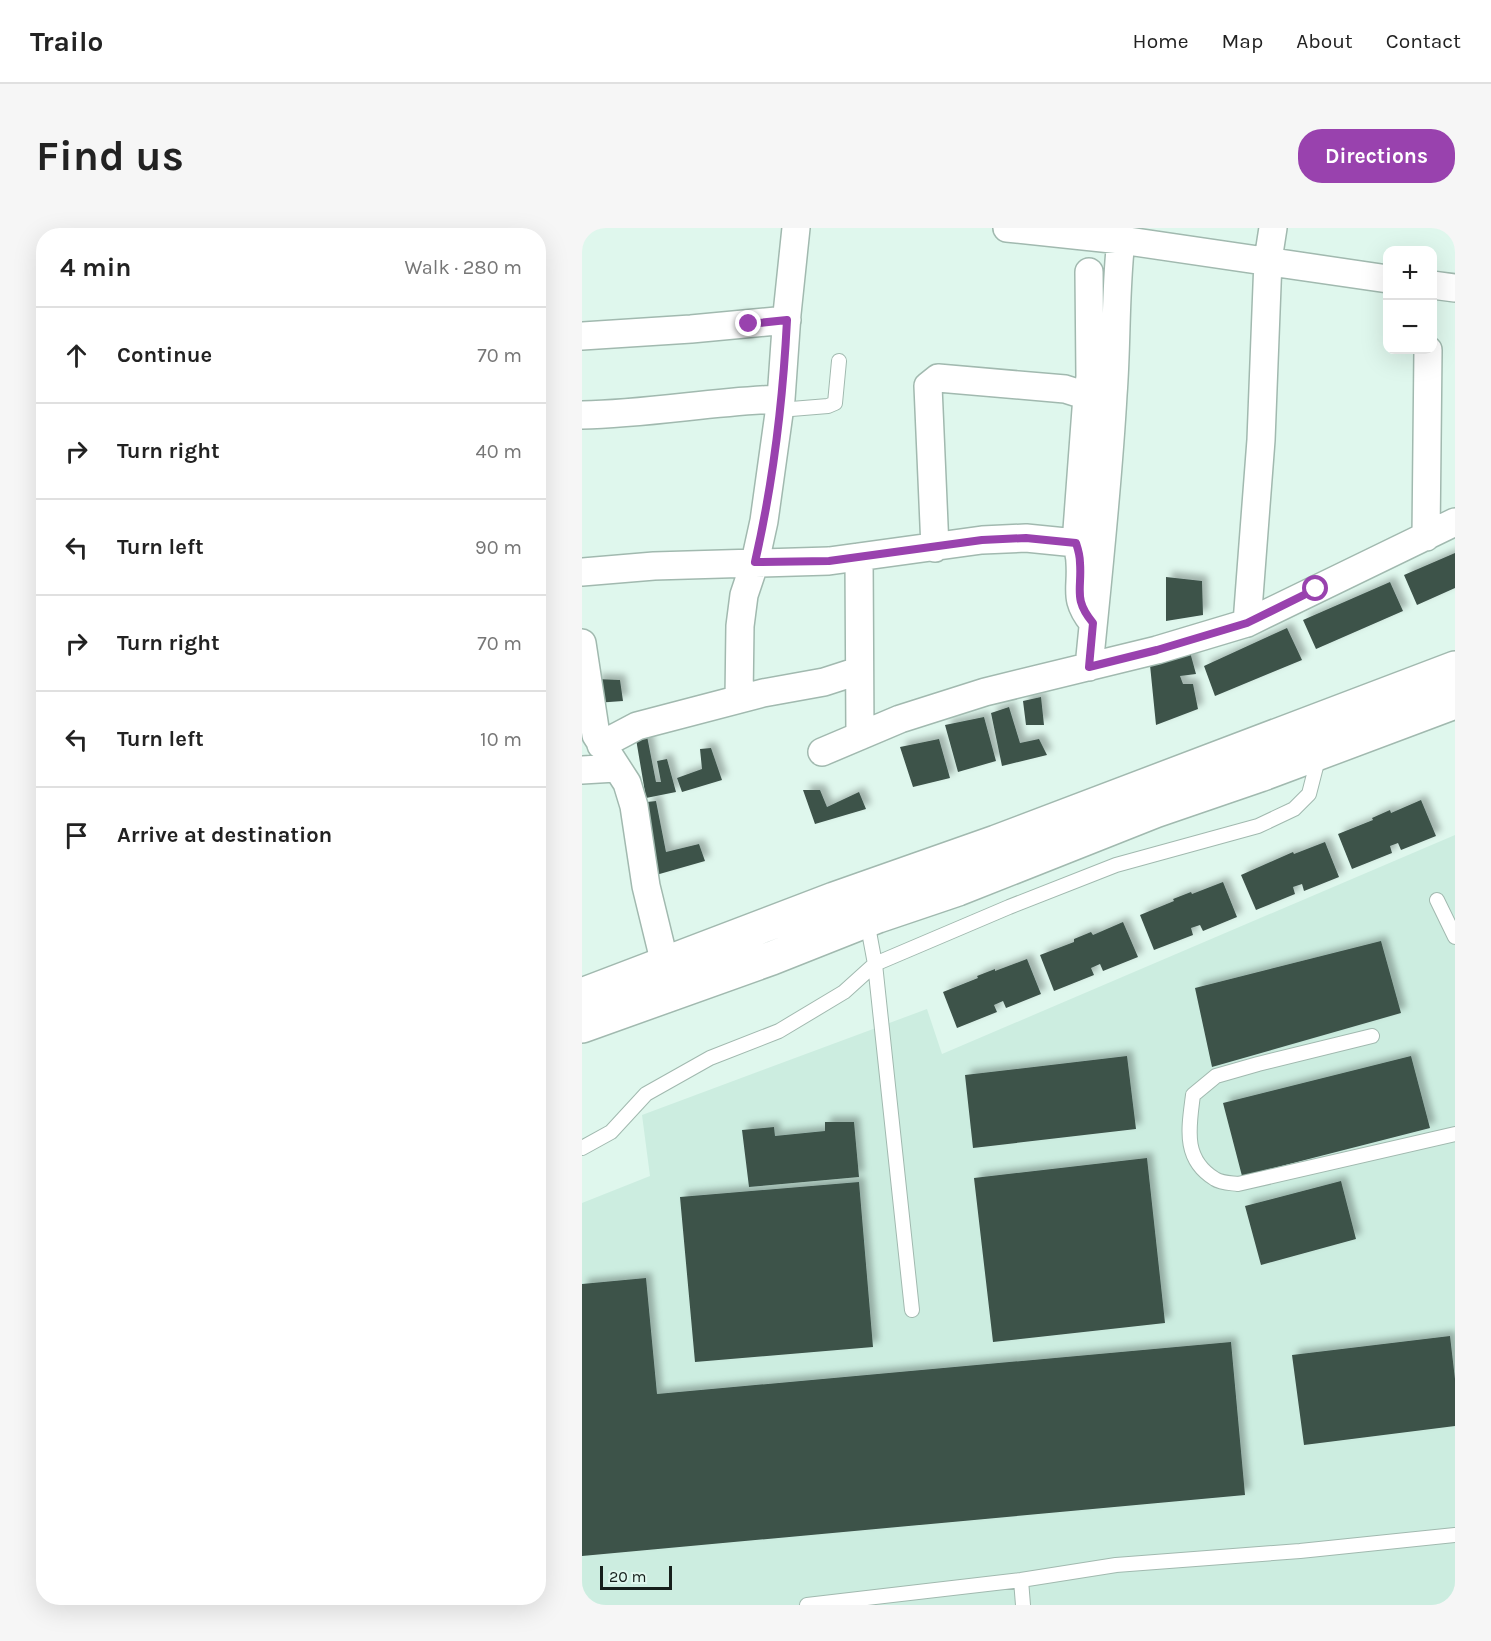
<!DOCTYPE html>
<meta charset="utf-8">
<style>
:root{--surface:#fff;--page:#f6f6f6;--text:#222;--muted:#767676;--line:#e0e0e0;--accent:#9942ae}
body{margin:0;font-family:Karla,sans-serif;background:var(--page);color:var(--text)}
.controls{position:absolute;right:18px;top:18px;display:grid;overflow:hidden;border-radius:12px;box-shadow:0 6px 24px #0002}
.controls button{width:54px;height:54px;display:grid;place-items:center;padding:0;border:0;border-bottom:2px solid var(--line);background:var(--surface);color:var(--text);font:30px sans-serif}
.scale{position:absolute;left:18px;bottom:15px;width:72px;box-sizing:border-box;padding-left:6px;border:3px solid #161f1b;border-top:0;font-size:16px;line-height:21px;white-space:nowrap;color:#161f1b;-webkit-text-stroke:4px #dff7ed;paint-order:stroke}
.stop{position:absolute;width:18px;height:18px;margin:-14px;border:4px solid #9942ae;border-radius:50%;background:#fff}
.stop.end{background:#9942ae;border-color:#fff;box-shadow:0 2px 6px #0008}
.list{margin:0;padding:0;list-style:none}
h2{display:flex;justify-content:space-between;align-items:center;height:78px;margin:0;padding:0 24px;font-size:26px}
h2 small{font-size:20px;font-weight:400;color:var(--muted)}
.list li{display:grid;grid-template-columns:39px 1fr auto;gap:18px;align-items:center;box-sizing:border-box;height:96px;padding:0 24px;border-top:2px solid var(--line)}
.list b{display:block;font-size:22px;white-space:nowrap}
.list em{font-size:20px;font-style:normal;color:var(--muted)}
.icon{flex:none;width:33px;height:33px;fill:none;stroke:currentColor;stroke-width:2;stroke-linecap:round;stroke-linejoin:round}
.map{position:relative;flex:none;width:873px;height:1377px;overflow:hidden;border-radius:24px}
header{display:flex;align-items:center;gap:36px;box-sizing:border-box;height:84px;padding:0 30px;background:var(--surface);border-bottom:2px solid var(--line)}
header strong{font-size:28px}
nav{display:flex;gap:33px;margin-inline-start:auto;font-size:21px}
.intro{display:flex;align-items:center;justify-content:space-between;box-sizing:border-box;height:144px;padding:0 36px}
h1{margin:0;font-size:42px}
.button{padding:15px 27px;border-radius:24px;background:var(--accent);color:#fff;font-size:21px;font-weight:700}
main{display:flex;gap:36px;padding:0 36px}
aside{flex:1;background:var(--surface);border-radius:24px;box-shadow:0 6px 24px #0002}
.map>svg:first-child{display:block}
</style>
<header>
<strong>Trailo</strong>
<nav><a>Home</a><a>Map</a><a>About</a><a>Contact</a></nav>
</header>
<div class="intro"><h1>Find us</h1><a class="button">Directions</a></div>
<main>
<aside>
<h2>4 min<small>Walk · 280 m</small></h2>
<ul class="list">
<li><svg class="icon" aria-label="ahead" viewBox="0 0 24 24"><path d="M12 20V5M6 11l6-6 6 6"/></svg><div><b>Continue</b></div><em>70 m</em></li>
<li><svg class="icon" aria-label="right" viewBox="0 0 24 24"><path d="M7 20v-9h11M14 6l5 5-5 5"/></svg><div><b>Turn right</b></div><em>40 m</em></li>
<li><svg class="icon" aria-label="left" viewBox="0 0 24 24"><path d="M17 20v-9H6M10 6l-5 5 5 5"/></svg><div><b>Turn left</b></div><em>90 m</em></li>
<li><svg class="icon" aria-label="right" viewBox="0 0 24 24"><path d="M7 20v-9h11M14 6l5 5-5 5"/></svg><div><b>Turn right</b></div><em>70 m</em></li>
<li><svg class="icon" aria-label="left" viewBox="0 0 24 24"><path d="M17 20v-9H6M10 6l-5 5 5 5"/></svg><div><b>Turn left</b></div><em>10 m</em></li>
<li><svg class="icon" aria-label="arrive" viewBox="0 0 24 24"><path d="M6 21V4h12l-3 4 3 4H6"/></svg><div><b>Arrive at destination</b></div></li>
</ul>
</aside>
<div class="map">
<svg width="873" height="1377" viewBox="0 0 873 1377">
<defs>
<filter id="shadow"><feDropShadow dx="5.5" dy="-5.5" stdDeviation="3" flood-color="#0004"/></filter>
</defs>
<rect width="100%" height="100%" fill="#dff7ed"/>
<path fill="#ccede0" d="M873,607V1377H0V975L68,948L60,887L345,781L360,826Z"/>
<path fill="#3d524a" filter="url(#shadow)" d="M873,325V360L835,377L822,347Z
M584,349L620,353L621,387L584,393Z
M808,354L821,383L734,421L721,392Z
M705,400L720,432L633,468L622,438Z
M608,424L614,446L598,448L601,456H611L616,481L574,497L568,437Z
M14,451L38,452L41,473L13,475Z
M459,469L462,497H444L441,473Z
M427,479L438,515L457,511L465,527L420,538L409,485Z
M402,489L414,533L376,544L363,497Z
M65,508L74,554H79L75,533L85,531L94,564L64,570L54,511Z
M357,511L368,550L331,559L318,519Z
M129,520L140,552L100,564L95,550L120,541L118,521Z
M221,562H238L245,579L277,564L284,581L233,596Z
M839,572L854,608L819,622L816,615L808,618L810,625L770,641L756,606L791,592L790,590L808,582L809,585Z
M74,573L84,624L117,616L123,633L74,647L65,574Z
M743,614L757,649L722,663L720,656L711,659L713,666L674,682L659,647L711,624L712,626Z
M641,654L655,689L621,703L618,697L609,700L611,707L572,722L558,687L592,673L591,671L609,664L610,666Z
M541,694L556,729L521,743L518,736L509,740L512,747L472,763L458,727L492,714V711L509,704L511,707Z
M799,713L819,785L630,839L613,760Z
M445,731L459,766L424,780L421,773L412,777L415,784L375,800L361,764L396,750L395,748L413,741V743Z
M545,828L554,901L391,920L383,847Z
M829,828L848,900L660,948L641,875Z
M243,894H272L277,949L167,959L160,902L192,899L193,908L243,903Z
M565,930L583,1095L411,1114L392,950Z
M759,953L774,1011L679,1037L663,978Z
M277,954L291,1119L113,1134L98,969Z
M64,1050L75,1166L649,1114L663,1267L0,1328V1056Z
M868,1108L873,1151V1198L722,1217L710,1127Z"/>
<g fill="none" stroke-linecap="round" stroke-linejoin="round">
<defs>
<path id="service" d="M197,182L246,178L253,175L257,133
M855,672L873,709
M285,693L293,736L330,1082
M790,808L676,836L634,848L611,867C607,899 600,931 633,951C639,955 649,955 656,956L873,906
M0,920L29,904L64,866L128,830L197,803L262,764L293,736L427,679L534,637L676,598L712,581L727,566L737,527
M439,1352L441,1377
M225,1377L439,1352L534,1337L718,1323L873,1307"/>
<path id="minor" d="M425,0L539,12L806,51
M850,57L873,60
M0,108L109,101L205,92
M505,168L508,149L507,44
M0,187C67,186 132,173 199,171
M844,309L846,122
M353,320L346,158L356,150L483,161L505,168L494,315
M277,329L278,508
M0,344L72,338L247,333L400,312L444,310L494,315C496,321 498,328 498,335C500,362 491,370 511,395
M665,395L679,212L686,32L691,0
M0,415L14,507L45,555L52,578L64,658L83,736
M507,439C516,348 526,257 531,167C535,115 533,63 539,12
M157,471L158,398L162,367L173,334L182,293L199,171L205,86L214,0
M19,517L55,498L181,465L242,454L276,443
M240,524L318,491L403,464L575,422L665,395L873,294
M0,542L34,540"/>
<path id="primary" d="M0,767L252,671L414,614L873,440
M0,798L190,730L296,688L376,661L573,583L678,547L873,474"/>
</defs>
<use href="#service" stroke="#a1b9af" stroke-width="16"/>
<use href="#minor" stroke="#a1b9af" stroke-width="30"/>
<use href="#primary" stroke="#a1b9af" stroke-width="36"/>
<use href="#service" stroke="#fff" stroke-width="14"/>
<use href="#minor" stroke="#fff" stroke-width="27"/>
<use href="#primary" stroke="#fff" stroke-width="33"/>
</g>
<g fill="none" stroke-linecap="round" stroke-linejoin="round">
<path stroke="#9942ae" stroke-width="8" d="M167,96L205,92C201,172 191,255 173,334L247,333L400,312L444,310L494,315C496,321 498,328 498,335C500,362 491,371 511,395L507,439L575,422L665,395L734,361"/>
</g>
</svg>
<div class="controls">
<button>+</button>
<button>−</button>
</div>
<div class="scale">20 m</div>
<div class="stop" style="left:734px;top:361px"></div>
<div class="stop end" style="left:167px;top:96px"></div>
</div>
</main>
